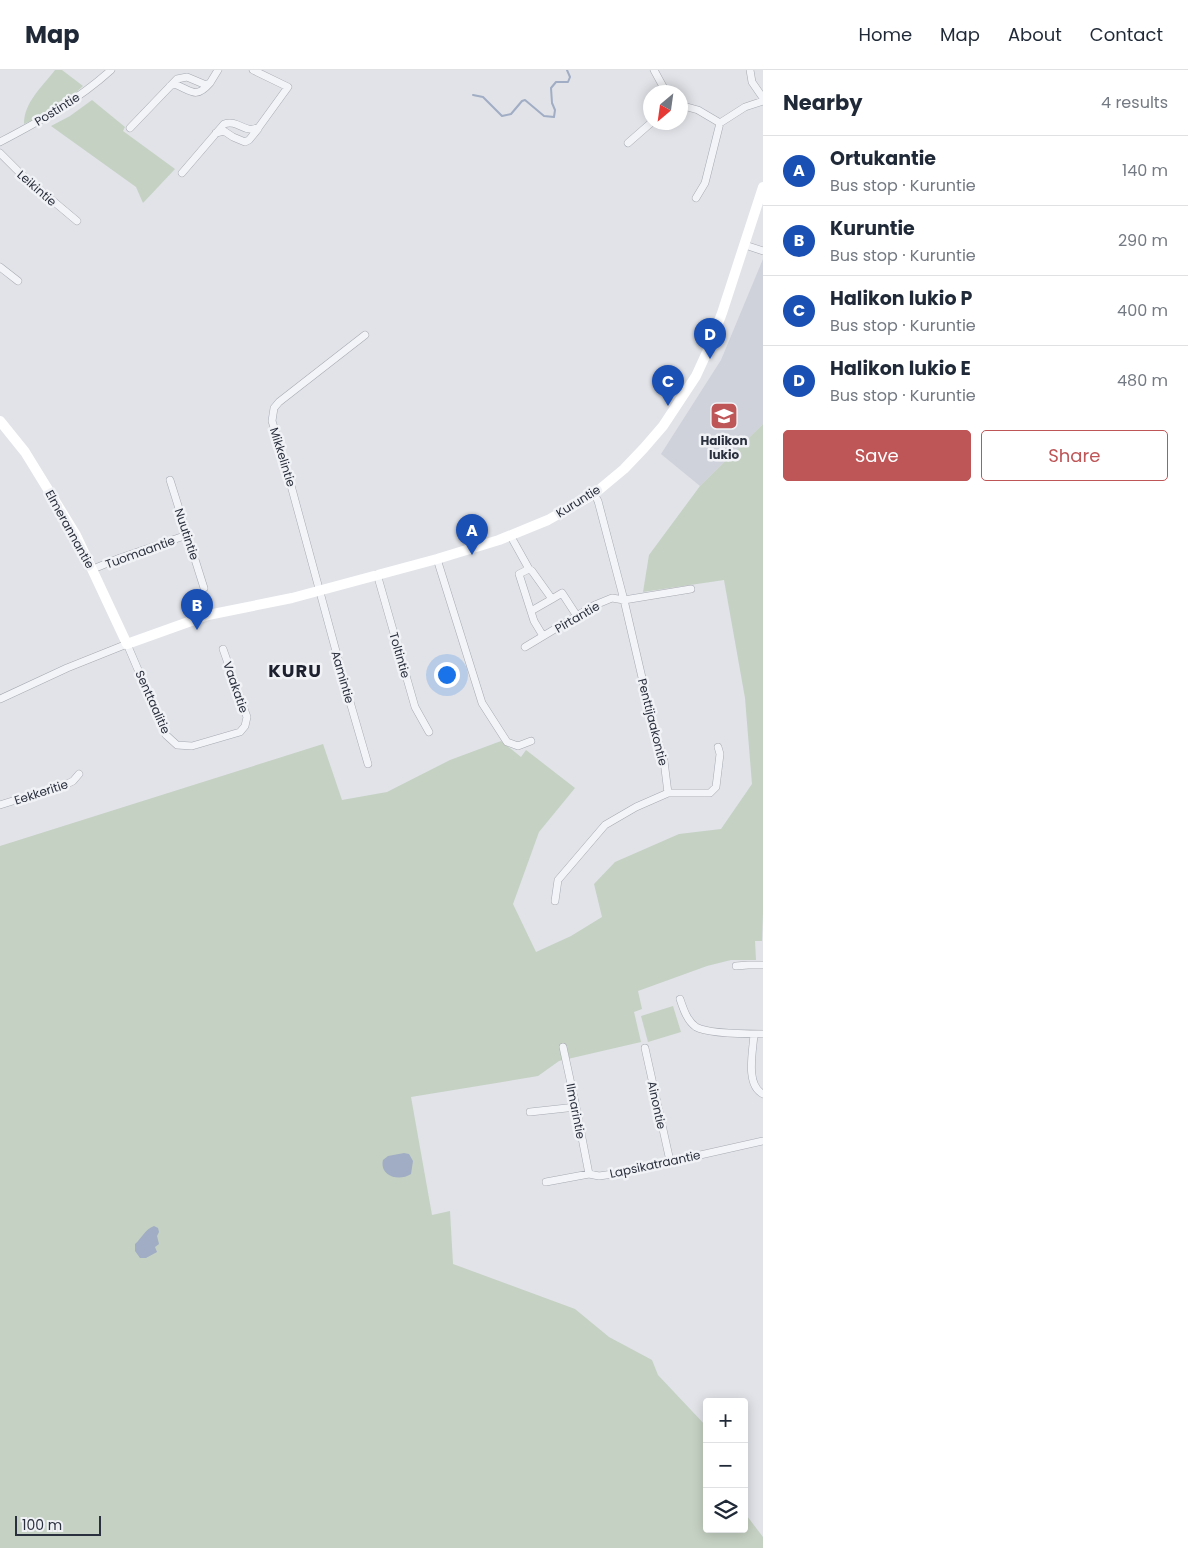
<!DOCTYPE html>
<meta charset="utf-8">
<style>
:root{--surface:#fff;--page:#f2f2f3;--text:#1f2937;--muted:#747a83;--line:#e0e1e3;--accent:#be5557}
body{margin:0;font-family:Poppins,sans-serif;background:var(--page);color:var(--text)}
.controls{position:absolute;right:15px;bottom:15px;display:grid;overflow:hidden;border-radius:5px;box-shadow:0 2px 12px #0003}
.controls button{width:45px;height:45px;display:grid;place-items:center;padding:0;border:0;border-bottom:1px solid var(--line);background:var(--surface);color:var(--text);font:25px sans-serif}
.compass{position:absolute;left:643px;top:15px;width:45px;height:45px;border-radius:50%;background:var(--surface);box-shadow:0 2px 12px #0003;rotate:209deg}
.scale{position:absolute;left:15px;bottom:12px;width:86px;box-sizing:border-box;padding-left:5px;border:2px solid #2b303e;border-top:0;font-size:14px;line-height:18px;white-space:nowrap;color:#2b303e;-webkit-text-stroke:4px #f0f2f6;paint-order:stroke}
.you{position:absolute;left:446px;top:604px;width:18px;height:18px;margin:-12px;border:4px solid #fff;border-radius:50%;background:#1a73e8;box-shadow:0 0 0 8px #1a73e833}
.badge{display:grid;place-items:center;width:32px;height:32px;border-radius:50%;background:var(--accent);color:#fff;font-size:16px;font-weight:700}
.pin{position:absolute;translate:-50% -41px;filter:drop-shadow(0 1px 2px #0008)}
.pin::after{content:'';position:absolute;top:26px;width:18px;height:15px;background:inherit;clip-path:polygon(0 0,100% 0,50% 100%)}
.list{margin:0;padding:0;list-style:none}
h2{display:flex;justify-content:space-between;align-items:center;height:65px;margin:0;padding:0 20px;font-size:21px}
h2 small{font-size:16px;font-weight:400;color:var(--muted)}
.list li{display:grid;grid-template-columns:32px 1fr auto;gap:15px;align-items:center;box-sizing:border-box;height:70px;padding:0 20px;border-top:1px solid var(--line)}
.list b{display:block;font-size:19px;white-space:nowrap}
.list p{margin:0;font-size:16px;white-space:nowrap;color:var(--muted)}
.list em{font-size:16px;font-style:normal;color:var(--muted)}
.actions{display:flex;gap:10px;padding:15px 20px}
.actions a{flex:1;padding:11px 0;border:1px solid var(--accent);border-radius:5px;text-align:center;font-size:18px;color:var(--accent)}
.actions .main{background:var(--accent);color:#fff}
.icon{flex:none;width:28px;height:28px;fill:none;stroke:currentColor;stroke-width:2;stroke-linecap:round;stroke-linejoin:round}
.map{position:relative;flex:none;width:763px;height:1478px;overflow:hidden}
header{display:flex;align-items:center;gap:30px;box-sizing:border-box;height:70px;padding:0 25px;background:var(--surface);border-bottom:1px solid var(--line)}
header strong{font-size:24px}
nav{display:flex;gap:28px;margin-inline-start:auto;font-size:18px}
main{display:flex}
aside{flex:1;background:var(--surface)}
.map>svg:first-child{display:block}
</style>
<header>
<strong>Map</strong>
<nav><a>Home</a><a>Map</a><a>About</a><a>Contact</a></nav>
</header>
<main>
<div class="map">
<svg width="763" height="1478" viewBox="0 0 763 1478">
<rect width="100%" height="100%" fill="#e1e3e8"/>
<path fill="#cfd2da" d="M763,189V354L700,416L661,384L721,290Z"/>
<path fill="#c5d1c3" d="M55,0H62L83,16C66,33 45,44 24,54C24,32 42,17 55,0Z
M92,30L125,57L123,61L175,99L143,133L136,117L51,56L70,46Z
M763,354V843L762,871H755L756,890H731L707,896L638,921L642,939L634,942L641,972L559,991L538,1006L411,1027L432,1145L450,1141L453,1194L575,1239L609,1267L652,1290L658,1305L707,1357V1459H744V1442L763,1467V1478H0V776L323,674L342,730L387,722L450,690L501,671L521,687L526,680L575,718L539,762L513,834L536,882L571,866L602,847L594,814L615,792L679,764L721,759L752,714L745,628L724,510L643,522L649,485L700,416Z
M673,936L681,962L648,972L641,946Z"/>
<path fill="#a0adc4" d="M404,1083L409,1084L413,1091L411,1104C399,1112 379,1106 383,1090L388,1086Z
M154,1156L158,1158L159,1162L157,1166L159,1174L155,1177L157,1182L146,1188H140L135,1181V1174C142,1168 145,1159 154,1156Z"/>
<g fill="none" stroke-linecap="round" stroke-linejoin="round">
<path stroke="#a0adc4" stroke-width="2" d="M473,25L483,27L502,46L511,44L522,31L525,30L544,46L554,47L555,40L552,33L551,18L556,12H568L570,7L567,0"/>
<defs>
<path id="street" d="M654,0L666,22
M750,0L752,12L763,28
M170,16L174,14C191,20 195,30 210,13
M680,35L698,40L720,53L745,37L763,31
M130,58L177,9L187,7L206,15L210,13L218,0
M216,63L224,61L233,67L245,72L249,70L258,59
M0,72C40,51 78,30 111,0
M628,73L652,52
M0,83L21,104L77,151
M182,103L224,54C239,49 245,65 259,57L288,17L253,0
M696,128L705,113L720,53
M745,175L763,181
M0,197L18,211
M365,265L279,332L274,338L272,351L286,397L346,618L368,694
M170,410L204,518
M510,465L529,499L532,501L552,529L562,523L577,546
M437,489L482,633L507,672L518,676L531,671
M93,499L120,488L187,465
M529,499L519,504L534,551L543,566
M377,504L415,637L429,662
M531,541L552,529
M525,577L595,535L612,528L624,530L691,519
M0,629L67,598L127,574L166,665L177,675L192,676L240,662L245,656L247,647L223,579
M668,723H710L716,717L720,684L718,677
M0,735L67,714L73,711L79,704
M555,831L558,810L605,755L636,737L668,723L664,691L653,655L624,530L598,431L594,424
M736,896L748,895H763
M680,929C683,938 687,951 696,957C708,964 748,964 763,964
M754,964C753,981 745,1015 763,1024
M563,977L576,1037L589,1104
M645,978L670,1091
M530,1042L576,1037
M546,1112L589,1104L599,1106L620,1103L763,1071"/>
</defs>
<use href="#street" stroke="#a7aab2" stroke-width="8"/>
<use href="#street" stroke="#f3f4f7" stroke-width="7"/>
<path stroke="#fff" stroke-width="10" d="M0,351L25,382L76,465L127,574L208,545L292,528L437,489L499,470L548,450L594,424L624,399L644,378L663,356L696,306L707,282L722,243L763,117"/>
</g>
<defs>
<symbol id="school-square" viewBox="-11 -11 22 22"><rect x="-9" y="-9" width="18" height="18" rx="4" fill="#be5557" stroke="#f0f2f6"/><path d="M0-5L7-2L0 1L-7-2ZM-4 1L0 2.5L4 1V4Q0 6-4 4Z" fill="#fff"/></symbol>
</defs>
<g fill-rule="evenodd">
<use href="#school-square" x="708" y="330" width="32" height="32"/>
</g>
<g text-anchor="middle" dominant-baseline="central" stroke-width="5" stroke-linejoin="round" paint-order="stroke">
<g font-size="12" fill="#2b303e" stroke="#f0f2f6">
<text transform="translate(57 39) rotate(-32)">Postintie</text>
<text transform="translate(37 118) rotate(41)">Leikintie</text>
<text transform="translate(283 387) rotate(73)">Mikkelintie</text>
<text transform="translate(578 431) rotate(-32)">Kuruntie</text>
<text transform="translate(70 459) rotate(61)">Elmerannantie</text>
<text transform="translate(187 464) rotate(72)">Nuutintie</text>
<text transform="translate(140 482) rotate(-20)">Tuomaantie</text>
<text transform="translate(577 547) rotate(-30)">Pirtantie</text>
<text transform="translate(400 585) rotate(74)">Toltintie</text>
<text transform="translate(343 607) rotate(74)">Aamintie</text>
<text transform="translate(236 617) rotate(71)">Vaakatie</text>
<text transform="translate(153 632) rotate(66)">Senttaalitie</text>
<text transform="translate(653 652) rotate(76)">Penttijaakontie</text>
<text transform="translate(41 722) rotate(-18)">Eekkeritie</text>
<text transform="translate(657 1035) rotate(78)">Ainontie</text>
<text transform="translate(576 1041) rotate(79)">Ilmarintie</text>
<text transform="translate(655 1094) rotate(-12)">Lapsikatraantie</text>
</g>
<g font-size="12" font-weight="bold" fill="#2b303e" stroke="#f0f2f6">
<text x="724" y="370">Halikon<tspan x="724" dy="14">lukio</tspan></text>
</g>
<g font-size="18" font-weight="bold" letter-spacing="1" fill="#1d212f" stroke="#f0f2f6">
<text x="295" y="600">KURU</text>
</g>
</g>
</svg>
<div class="controls">
<button>+</button>
<button>−</button>
<button><svg class="icon" aria-label="layers" viewBox="0 0 24 24"><path d="M12 4l9 5-9 5-9-5zM3 14l9 5 9-5"/></svg></button>
</div>
<svg class="compass" viewBox="-18 -18 36 36"><path d="M0-13l5 13h-10z" fill="#e53935"/><path d="M0 13l5-13h-10z" fill="#747a83"/></svg>
<div class="scale">100 m</div>
<div class="you"></div>
<div class="pin badge" style="left:472px;top:485px;background:#1a4fb4">A</div>
<div class="pin badge" style="left:197px;top:560px;background:#1a4fb4">B</div>
<div class="pin badge" style="left:668px;top:336px;background:#1a4fb4">C</div>
<div class="pin badge" style="left:710px;top:289px;background:#1a4fb4">D</div>
</div>
<aside>
<h2>Nearby<small>4 results</small></h2>
<ul class="list">
<li><span class="badge" style="background:#1a4fb4">A</span><div><b>Ortukantie</b><p>Bus stop · Kuruntie</p></div><em>140 m</em></li>
<li><span class="badge" style="background:#1a4fb4">B</span><div><b>Kuruntie</b><p>Bus stop · Kuruntie</p></div><em>290 m</em></li>
<li><span class="badge" style="background:#1a4fb4">C</span><div><b>Halikon lukio P</b><p>Bus stop · Kuruntie</p></div><em>400 m</em></li>
<li><span class="badge" style="background:#1a4fb4">D</span><div><b>Halikon lukio E</b><p>Bus stop · Kuruntie</p></div><em>480 m</em></li>
</ul>
<div class="actions"><a class="main">Save</a><a>Share</a></div>
</aside>
</main>
